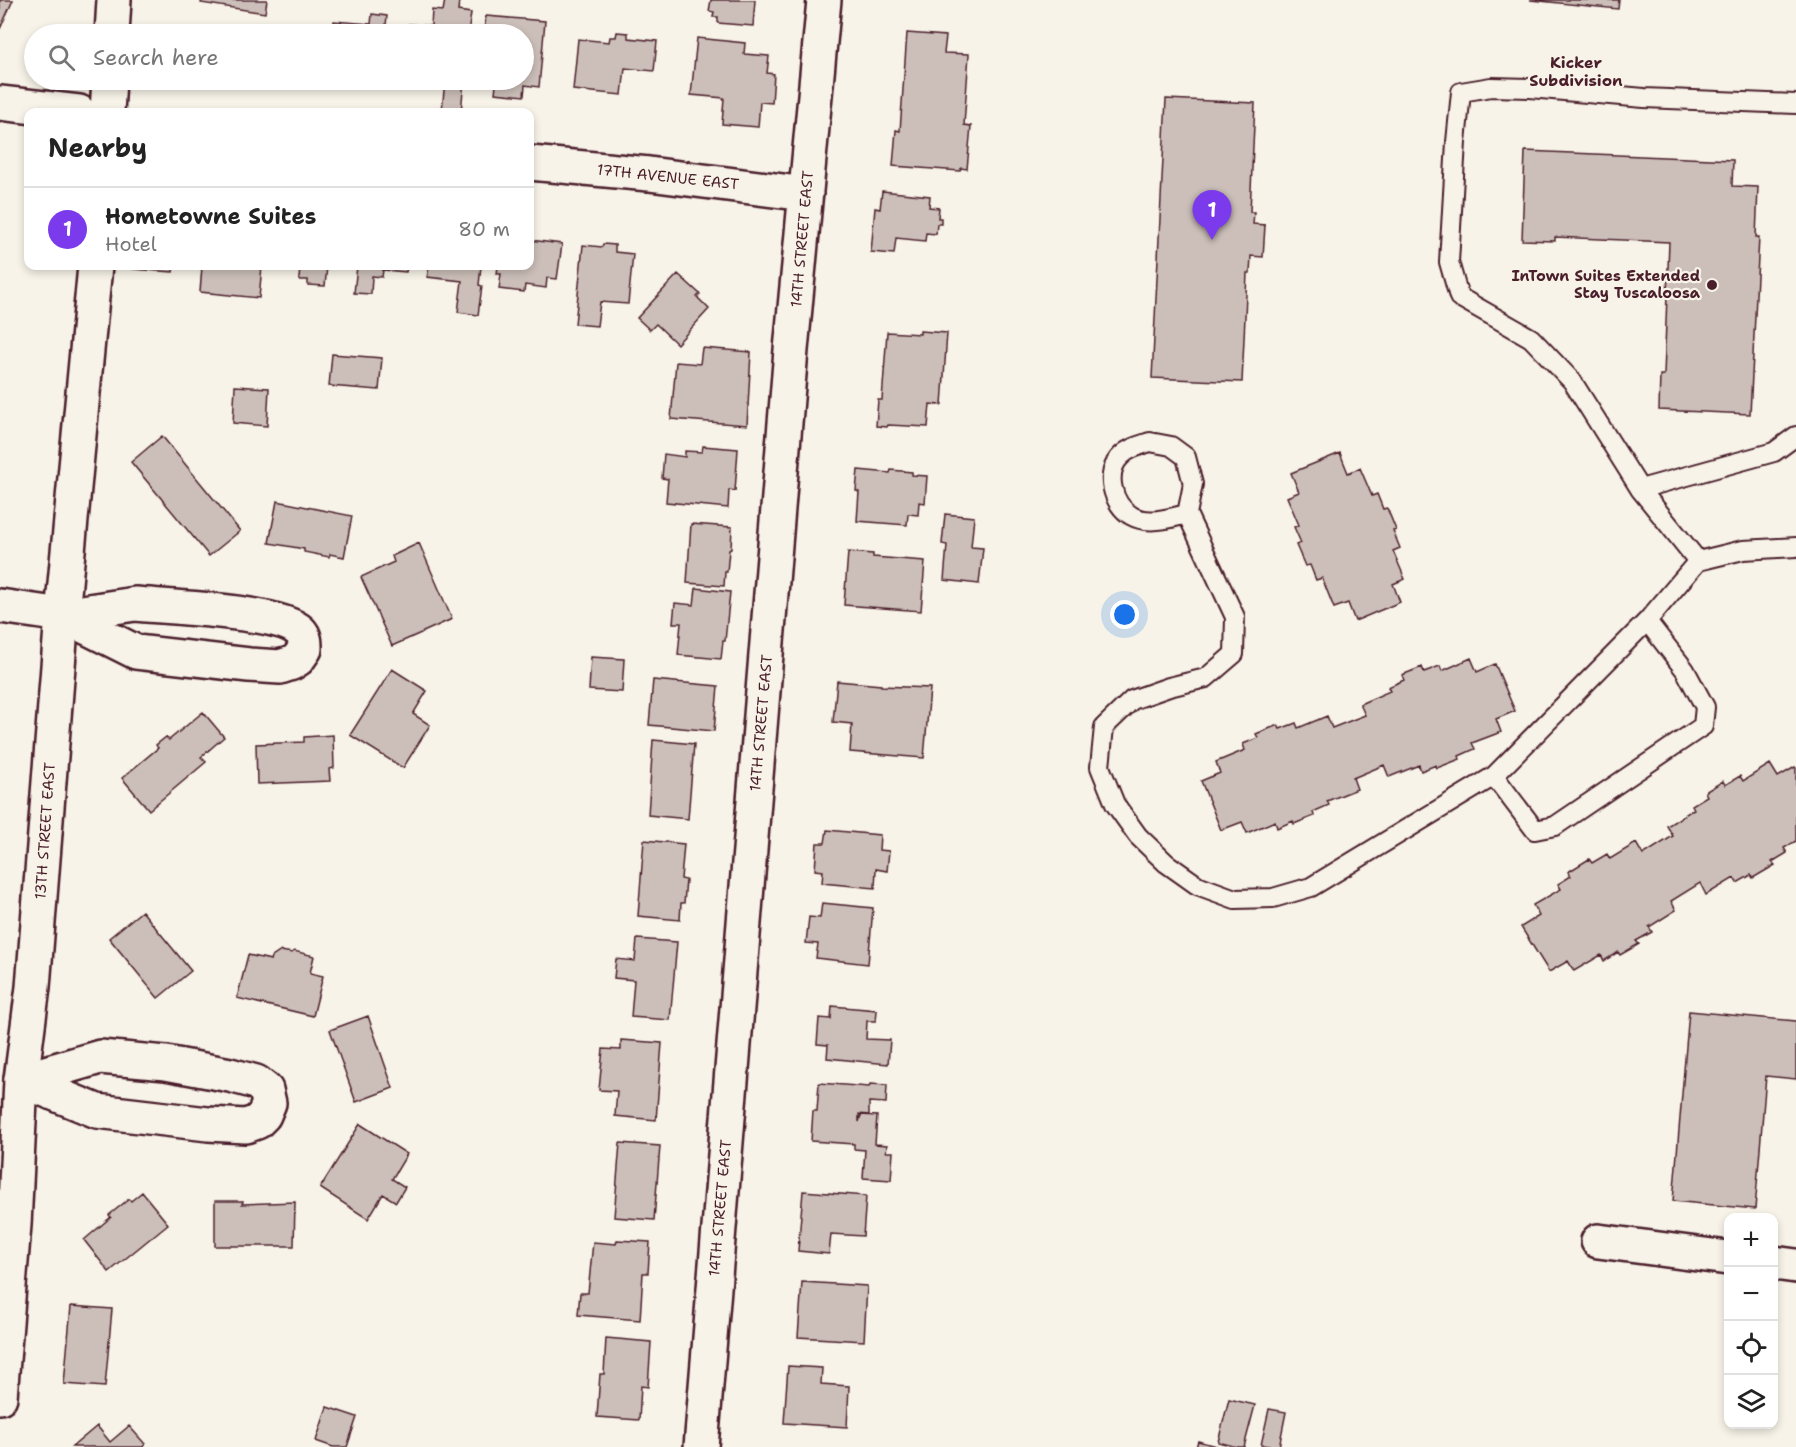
<!DOCTYPE html>
<meta charset="utf-8">
<style>
:root{--surface:#fff;--page:#f6f6f6;--text:#222;--muted:#767676;--line:#e0e0e0;--accent:#7c3aed}
body{margin:0;font-family:"Shantell Sans",sans-serif;background:var(--page);color:var(--text)}
.controls{position:absolute;right:18px;bottom:18px;display:grid;overflow:hidden;border-radius:12px;box-shadow:0 3px 9px #0003}
.controls button{width:54px;height:54px;display:grid;place-items:center;padding:0;border:0;border-bottom:2px solid var(--line);background:var(--surface);color:var(--text);font:30px sans-serif}
.you{position:absolute;left:1125px;top:615px;width:21px;height:21px;margin:-15px;border:4px solid #fff;border-radius:50%;background:#1a73e8;box-shadow:0 0 0 9px #1a73e833}
.badge{display:grid;place-items:center;width:39px;height:39px;border-radius:50%;background:var(--accent);color:#fff;font-size:20px;font-weight:700}
.pin{position:absolute;translate:-50% -50px;filter:drop-shadow(0 2px 3px #0008)}
.pin::after{content:'';position:absolute;top:32px;width:21px;height:18px;background:inherit;clip-path:polygon(0 0,100% 0,50% 100%)}
.list{margin:0;padding:0;list-style:none}
h2{display:flex;justify-content:space-between;align-items:center;height:78px;margin:0;padding:0 24px;font-size:26px}
h2 small{font-size:20px;font-weight:400;color:var(--muted)}
.list li{display:grid;grid-template-columns:39px 1fr auto;gap:18px;align-items:center;box-sizing:border-box;height:84px;padding:0 24px;border-top:2px solid var(--line)}
.list b{display:block;font-size:22px;white-space:nowrap}
.list p{margin:0;font-size:20px;white-space:nowrap;color:var(--muted)}
.list em{font-size:20px;font-style:normal;color:var(--muted)}
.icon{flex:none;width:33px;height:33px;fill:none;stroke:currentColor;stroke-width:2;stroke-linecap:round;stroke-linejoin:round}
.map{position:relative;flex:none;width:1796px;height:1447px;overflow:hidden}
.search{position:absolute;background:var(--surface);box-shadow:0 3px 9px #0003;left:24px;top:24px;width:510px;height:66px;display:flex;align-items:center;gap:15px;box-sizing:border-box;padding:0 21px;border-radius:33px;color:var(--muted);font-size:22px}
.panel{position:absolute;background:var(--surface);box-shadow:0 3px 9px #0003;left:24px;top:108px;width:510px;height:162px;border-radius:12px}
.map>svg:first-child{display:block}
</style>
<div class="map">
<svg width="1796" height="1447" viewBox="0 0 1796 1447">
<rect width="100%" height="100%" fill="#f7f3e8"/>
<filter id="ink" filterUnits="userSpaceOnUse"><feTurbulence type="fractalNoise" baseFrequency=".0167" numOctaves="2"/><feDisplacementMap in="SourceGraphic" scale="12" xChannelSelector="R" yChannelSelector="G"/><feConvolveMatrix kernelMatrix="1 2 1 2 8 2 1 2 1" color-interpolation-filters="sRGB"/></filter>
<g filter="url(#ink)">
<path fill="#ccbfb9" stroke="#4a1f2b" stroke-width="1.5" d="M0,0H13L0,29Z
M202,0H267L265,13L201,3Z
M445,0H459L458,11L471,13L468,34H408L409,24L431,26L432,10L443,11Z
M711,0H755L753,26L718,23V17H713L714,12L709,11Z
M1530,0H1619L1618,9Z
M372,14L387,16L385,34H332L334,21L371,24Z
M486,16L545,21L539,87L525,85L524,96L495,93L496,85L474,83V80H524V34H484Z
M617,32L628,33V38L657,41L654,71L625,68L622,95L573,90L578,39L609,42L610,37H616Z
M907,33L946,36L944,53L969,54L964,125L971,126L967,169L961,168L960,171L893,166L896,130L900,131Z
M697,38L745,43L744,54L769,56L767,73L774,74L772,103L760,102L758,127L722,124L724,98L691,95Z
M428,80H464L461,112L442,110L445,81Z
M1166,99L1255,103L1250,212H1254L1253,224L1265,225L1263,257L1251,256L1250,273H1247L1242,382L1152,378Z
M1525,151L1733,160L1732,186L1758,187L1756,237H1759L1750,414L1659,410L1660,375H1664L1669,242L1555,237V241L1522,240Z
M882,191L930,196L929,207L939,208L938,218H941V224H937L936,234L926,233L925,241L896,238L894,254L871,252L875,208L880,209Z
M530,240L562,244L557,279L547,278L546,288L525,285L524,292L499,289L501,274H497L498,266H530Z
M603,244L615,245V252L633,254L628,304L600,302L597,326L575,324L583,245L602,247Z
M133,266H174L173,272L133,269Z
M202,266H262L259,298L200,292Z
M300,266H327L325,286L308,285V280H299Z
M357,266H407L406,272L383,270L382,277L372,276L371,294L354,293Z
M425,266H481L479,285L482,286L478,315L458,312L462,281L427,277L429,267Z
M678,274L700,294L697,297L709,309L677,344L656,324L650,330L637,318Z
M920,331L947,333L942,405L930,404L928,427L888,425L887,427L876,426L878,400H882L887,332L920,334Z
M702,348L751,352L747,425L671,419L676,362L700,364Z
M332,354L382,358L379,390L329,386Z
M235,386L269,388L267,426L233,423Z
M162,436L240,531L209,556L131,462Z
M703,446L738,449L735,491L729,490L728,508L666,502L668,479L662,478L664,454L685,457V451L702,452Z
M1340,453L1348,473L1360,468L1372,496L1377,494L1383,509L1387,508L1396,530L1393,531L1400,548L1393,551L1405,579L1393,584L1400,602L1355,621L1348,603L1334,608L1322,578L1316,580L1310,565L1305,566L1296,545L1301,543L1294,527L1299,525L1287,497L1299,492L1291,473Z
M858,470L890,473L891,470L912,472V475L927,476L925,503L919,502L918,515L908,514L907,525L857,521L859,492L856,491Z
M277,501L352,516L344,557L330,554L329,557L304,552V549L269,543Z
M945,514L974,517L971,547L983,548L979,584L944,580L947,545L942,544Z
M691,524L732,527L731,549L729,550L727,572H725L724,586L687,583Z
M419,543L452,619L392,646L361,577L394,562L392,556Z
M848,552L873,554V557L925,561L921,611L844,605Z
M696,588L730,592L725,641H723L721,659L678,655L681,623H673L675,603L694,605Z
M591,657L624,659L622,692L589,690Z
M1471,658L1477,672L1495,664L1515,711L1496,719L1501,732L1472,743L1475,749L1459,756L1460,759L1437,768L1436,765L1421,771L1419,765L1389,777L1384,765L1353,778L1357,789L1327,801L1329,805L1313,812L1314,816L1294,824L1293,821L1277,828L1275,821L1247,833L1242,822L1221,830L1201,781L1220,773L1216,762L1245,750L1243,744L1258,738L1256,734L1278,725L1280,729L1296,723L1298,728L1327,716L1332,728L1365,715L1360,704L1390,691L1388,687L1404,680L1402,675L1422,667L1424,672L1440,666L1442,671Z
M392,669L427,691L413,714L430,725L403,768L350,735Z
M653,680L718,686L714,731L649,725Z
M837,681L881,685V686L930,688L924,758L850,752L852,724L833,722Z
M203,712L224,737L201,757L206,762L149,810L122,778L158,748L156,745L166,737L169,740Z
M333,735L334,768L329,769L330,781L257,784L256,744L304,742V737Z
M653,740L694,744L688,819L648,815Z
M1770,764L1778,777L1795,767L1796,768V841L1784,848L1787,853L1772,862L1775,865L1753,878L1751,875L1737,883L1734,878L1706,895L1700,883L1671,901L1676,910L1649,927L1652,932L1636,941L1639,944L1620,955L1618,952L1604,961L1601,955L1574,971L1568,961L1549,972L1521,927L1539,916L1533,905L1561,889L1558,884L1571,876L1568,872L1589,859L1592,863L1607,854L1610,859L1636,843L1643,855L1673,836L1667,826L1694,809L1692,805L1707,796L1705,792L1723,781L1725,785L1740,776L1743,781Z
M827,830L880,835L879,850L889,851L887,871L876,869L875,888L822,883L823,871L815,870L817,843H825Z
M644,840L684,844L681,879L686,880L684,903H681L680,920L638,916Z
M822,903L873,908L868,964L816,958L818,944L806,943L809,917L820,918Z
M142,911L191,971L158,998L109,938Z
M637,939L677,942L670,1020L631,1017L634,980L614,978L616,959L635,961Z
M281,951L292,953L294,951L314,956L310,973L323,976L313,1016L237,998L248,955L271,960L272,957Z
M832,1006L877,1010L876,1021H867L866,1039L890,1040L888,1064L827,1058L828,1045L817,1044L819,1018L831,1019Z
M1689,1011L1796,1021V1079L1766,1076L1755,1209L1673,1201Z
M368,1016L393,1088L356,1102L330,1030Z
M621,1040L662,1043L656,1120L615,1116L617,1091L599,1090L603,1049L621,1050Z
M819,1083L869,1087L870,1084L887,1085L886,1103L869,1102V1115L859,1114V1122L861,1115L877,1116L875,1144L887,1145L886,1152H893L891,1180L863,1178L865,1150L854,1149V1144L811,1141L813,1111H817Z
M360,1124L407,1154L392,1179L405,1187L396,1202L383,1194L368,1219L320,1188Z
M620,1143L660,1146L654,1220L614,1217Z
M803,1191L866,1196L863,1236L831,1234L829,1254L798,1251Z
M142,1192L168,1224L109,1272L84,1240L111,1217L109,1215L129,1199L131,1201Z
M215,1201H243L242,1204L295,1202L294,1246H215Z
M617,1240L650,1242L648,1273H643L640,1320L578,1315L580,1293H588L593,1242L616,1244Z
M802,1282L867,1286L864,1341L798,1337Z
M71,1306L112,1309L105,1387L64,1384Z
M606,1338L651,1342L648,1387L641,1386L639,1420L597,1417L600,1374H604Z
M788,1366L822,1368L821,1384L849,1386L847,1427L784,1423Z
M1229,1399L1255,1405L1244,1447H1237L1218,1442Z
M327,1407L357,1417L347,1447H333L316,1441Z
M1269,1409L1286,1412L1279,1447L1261,1445Z
M97,1426L110,1442L129,1426L145,1444L143,1447H72Z
M1198,1441L1219,1447H1196Z"/>
<g fill="none" stroke-linecap="round" stroke-linejoin="round">
<defs>
<path id="lane" d="M1150,442L1171,446L1186,457L1193,484L1187,514C1171,518 1148,525 1132,516C1112,505 1104,472 1121,456C1128,448 1141,445 1150,442Z
M1640,489L1774,452L1796,436
M1187,514L1235,617L1234,654L1206,678L1169,687L1132,700L1104,727L1100,767L1115,804L1138,836L1166,863L1197,885L1235,899L1273,898L1311,887L1494,776L1647,621L1698,561L1743,550L1796,547
M1698,561L1640,489L1572,381L1531,338L1459,297L1449,262L1456,142L1461,92L1491,87L1530,88L1644,98L1796,104
M1494,776L1535,830L1555,826L1703,726L1705,707L1685,670L1647,621"/>
<path id="street" d="M0,103L79,112
M530,163L649,174L806,194
M135,604C167,607 280,611 300,631C305,636 305,642 305,649L298,659L292,663L280,667L249,665L136,652L62,615Z
M0,606L62,615
M100,1057L166,1063L230,1075L256,1082L266,1090L269,1103L264,1115L257,1122L246,1126L208,1124L97,1111L21,1080Z
M1598,1241L1728,1258
M1774,1263L1796,1266
M701,1447L791,350L824,0"/>
<path id="secondary" d="M112,34L114,0
M107,112L109,80
M0,1397L14,1225L21,1080L33,987L62,615L95,266"/>
</defs>
<use href="#lane" stroke="#4a1f2b" stroke-width="22"/>
<use href="#street" stroke="#4a1f2b" stroke-width="38"/>
<use href="#secondary" stroke="#4a1f2b" stroke-width="38"/>
<use href="#lane" stroke="#f7f3e8" stroke-width="18"/>
<use href="#street" stroke="#f7f3e8" stroke-width="33"/>
<use href="#secondary" stroke="#f7f3e8" stroke-width="33"/>
</g>
</g>
<circle fill="#4a1f2b" stroke="#f7f3e8" stroke-width="2" cx="1712" cy="285" r="6"/>
<g text-anchor="middle" dominant-baseline="central" stroke-width="4.5" stroke-linejoin="round" paint-order="stroke">
<g font-size="15" fill="#4a1f2b" stroke="#f7f3e8">
<text transform="translate(668 177) rotate(6)">17TH AVENUE EAST</text>
<text transform="translate(802 239) rotate(-85)">14TH STREET EAST</text>
<text transform="translate(761 723) rotate(-85)">14TH STREET EAST</text>
<text transform="translate(45 831) rotate(-86)">13TH STREET EAST</text>
<text transform="translate(720 1208) rotate(-85)">14TH STREET EAST</text>
</g>
<g font-size="15" font-weight="bold" fill="#4a1f2b" stroke="#f7f3e8" text-anchor="end">
<text x="1700" y="276">InTown Suites Extended<tspan x="1700" dy="17">Stay Tuscaloosa</tspan></text>
</g>
<g font-size="16" font-weight="bold" fill="#4a1f2b" stroke="#f7f3e8">
<text x="1576" y="62">Kicker<tspan x="1576" dy="18">Subdivision</tspan></text>
</g>
</g>
</svg>
<div class="controls">
<button>+</button>
<button>−</button>
<button><svg class="icon" aria-label="locate" viewBox="0 0 24 24"><circle cx="12" cy="12" r="6"/><path d="M12 2v4M12 18v4M2 12h4M18 12h4"/></svg></button>
<button><svg class="icon" aria-label="layers" viewBox="0 0 24 24"><path d="M12 4l9 5-9 5-9-5zM3 14l9 5 9-5"/></svg></button>
</div>
<div class="you"></div>
<div class="pin badge" style="left:1212px;top:240px">1</div>
<div class="search"><svg class="icon" aria-label="search" viewBox="0 0 24 24"><circle cx="10" cy="10" r="6"/><path d="M15 15l6 6"/></svg>Search here</div>
<section class="panel">
<h2>Nearby<small></small></h2>
<ul class="list">
<li><span class="badge">1</span><div><b>Hometowne Suites</b><p>Hotel</p></div><em>80 m</em></li>
</ul>
</section>
</div>
